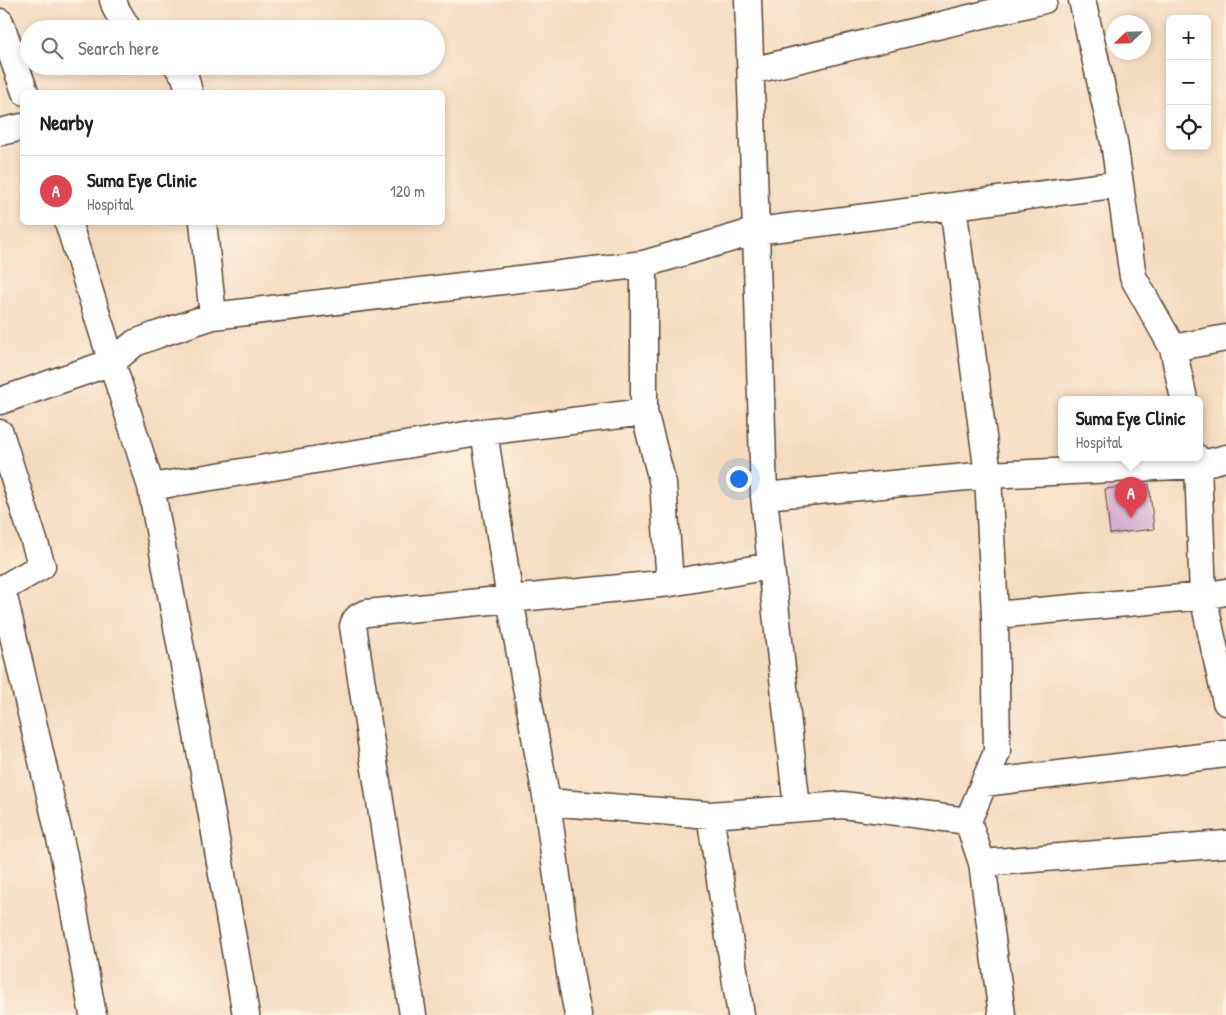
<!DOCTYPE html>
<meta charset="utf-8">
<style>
:root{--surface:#fff;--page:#f2f2f2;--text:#202124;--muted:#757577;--line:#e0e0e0;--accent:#c8321e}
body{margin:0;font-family:"Patrick Hand",sans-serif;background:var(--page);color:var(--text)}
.controls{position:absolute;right:15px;top:15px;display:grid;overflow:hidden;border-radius:8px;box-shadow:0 2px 8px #0003}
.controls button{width:45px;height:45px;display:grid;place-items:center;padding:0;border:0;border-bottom:1px solid var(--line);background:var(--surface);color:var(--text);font:25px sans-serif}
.compass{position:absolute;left:1106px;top:15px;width:45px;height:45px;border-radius:50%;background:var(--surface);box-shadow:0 2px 8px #0003;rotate:247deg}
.you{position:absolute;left:738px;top:478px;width:18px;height:18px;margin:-12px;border:4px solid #fff;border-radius:50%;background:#1a73e8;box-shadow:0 0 0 8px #1a73e833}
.badge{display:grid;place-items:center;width:32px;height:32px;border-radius:50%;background:var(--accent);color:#fff;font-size:16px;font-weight:700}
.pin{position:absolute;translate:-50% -41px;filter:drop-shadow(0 1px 2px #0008)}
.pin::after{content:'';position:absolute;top:26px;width:18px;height:15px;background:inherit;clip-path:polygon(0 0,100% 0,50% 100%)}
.popup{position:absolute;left:1058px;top:396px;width:145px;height:65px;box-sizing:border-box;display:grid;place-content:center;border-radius:8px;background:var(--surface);filter:drop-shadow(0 1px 4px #0005);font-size:16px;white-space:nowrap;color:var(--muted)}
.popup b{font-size:19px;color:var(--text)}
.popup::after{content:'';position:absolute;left:50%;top:100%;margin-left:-10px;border:10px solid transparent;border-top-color:var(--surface)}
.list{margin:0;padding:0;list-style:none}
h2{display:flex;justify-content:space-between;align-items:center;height:65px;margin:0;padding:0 20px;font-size:21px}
h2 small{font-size:16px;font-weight:400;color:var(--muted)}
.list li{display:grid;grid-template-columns:32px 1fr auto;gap:15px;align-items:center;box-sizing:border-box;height:70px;padding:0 20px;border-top:1px solid var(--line)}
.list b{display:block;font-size:19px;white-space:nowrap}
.list p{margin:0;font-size:16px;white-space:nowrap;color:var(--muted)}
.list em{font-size:16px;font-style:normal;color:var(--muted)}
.icon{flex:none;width:28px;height:28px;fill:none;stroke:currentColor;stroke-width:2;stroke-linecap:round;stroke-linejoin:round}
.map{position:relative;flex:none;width:1226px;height:1015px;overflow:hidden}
.search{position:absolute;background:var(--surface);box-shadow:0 2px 8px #0003;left:20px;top:20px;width:425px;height:55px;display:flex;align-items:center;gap:12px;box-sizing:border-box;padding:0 18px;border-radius:28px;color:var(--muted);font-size:19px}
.panel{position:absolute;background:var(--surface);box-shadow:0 2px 8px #0003;left:20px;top:90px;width:425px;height:135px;border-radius:8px}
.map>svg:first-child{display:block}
</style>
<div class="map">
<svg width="1226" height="1015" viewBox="0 0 1226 1015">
<rect width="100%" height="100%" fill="#fcf5e5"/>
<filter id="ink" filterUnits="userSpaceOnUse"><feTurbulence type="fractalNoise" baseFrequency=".02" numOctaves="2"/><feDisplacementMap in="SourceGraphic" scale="10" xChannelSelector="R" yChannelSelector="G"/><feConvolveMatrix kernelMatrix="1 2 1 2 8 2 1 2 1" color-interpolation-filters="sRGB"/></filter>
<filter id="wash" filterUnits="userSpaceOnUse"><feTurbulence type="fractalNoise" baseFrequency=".0096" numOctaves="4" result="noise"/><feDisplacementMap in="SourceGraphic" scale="20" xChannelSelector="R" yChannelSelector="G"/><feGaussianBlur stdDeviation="1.12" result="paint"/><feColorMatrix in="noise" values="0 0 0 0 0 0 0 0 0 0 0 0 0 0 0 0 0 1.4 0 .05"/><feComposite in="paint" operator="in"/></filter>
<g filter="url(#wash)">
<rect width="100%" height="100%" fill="#f5dbbe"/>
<g id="blocks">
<path fill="#d8aed0" d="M1149,484L1154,529L1110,534L1105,489Z"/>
</g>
</g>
<g filter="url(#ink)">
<use href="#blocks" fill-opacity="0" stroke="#574536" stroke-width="1"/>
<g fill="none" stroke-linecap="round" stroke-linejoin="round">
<defs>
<path id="minor" d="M113,0L116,9L128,29
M748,0L756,231L644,264V412L663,484L670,583L771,566L764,496L988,475L953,206L1120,184
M1082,0L1114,142L1133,277L1173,348
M0,22L25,92
M177,66L185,76L189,92
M751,71L1044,0
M0,132L22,127
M68,222L151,487L211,810L246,1015
M203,222L213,316
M1184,399L1173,348L1226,338
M0,401L112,362L135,343L159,334L213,316L644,264
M484,432L644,412
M0,433L42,566L0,590
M1196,457L1198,465L1203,596L1226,702
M151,487L484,432L510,599L367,613C359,615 355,618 353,626L413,1015
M764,496L756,231L953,206
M771,566L797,808
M2,588L64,856L93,1015
M995,615L1203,596L1226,592
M984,783L1226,754
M547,802L710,815L843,805L968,821
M710,815L741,1015
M982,863L1226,844
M578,1015L570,973L547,802L510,599L670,583
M1002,1015L982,863L968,821L997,752L995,615L988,475L1198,465L1226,458"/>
</defs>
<use href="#minor" stroke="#574536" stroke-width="29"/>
<use href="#minor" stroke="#fff" stroke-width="26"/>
</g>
</g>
</svg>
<div class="controls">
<button>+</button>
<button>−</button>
<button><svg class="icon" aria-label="locate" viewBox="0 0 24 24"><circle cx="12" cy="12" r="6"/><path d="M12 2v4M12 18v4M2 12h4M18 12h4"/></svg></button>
</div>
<svg class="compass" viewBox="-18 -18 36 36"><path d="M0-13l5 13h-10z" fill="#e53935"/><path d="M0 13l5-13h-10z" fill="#757577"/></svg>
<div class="you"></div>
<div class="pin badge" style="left:1131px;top:518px;background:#e0444e">A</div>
<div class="popup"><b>Suma Eye Clinic</b>Hospital</div>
<div class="search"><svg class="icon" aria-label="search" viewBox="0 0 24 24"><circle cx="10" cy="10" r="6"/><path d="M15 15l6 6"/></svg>Search here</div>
<section class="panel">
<h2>Nearby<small></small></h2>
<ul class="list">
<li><span class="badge" style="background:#e0444e">A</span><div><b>Suma Eye Clinic</b><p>Hospital</p></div><em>120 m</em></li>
</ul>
</section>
</div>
